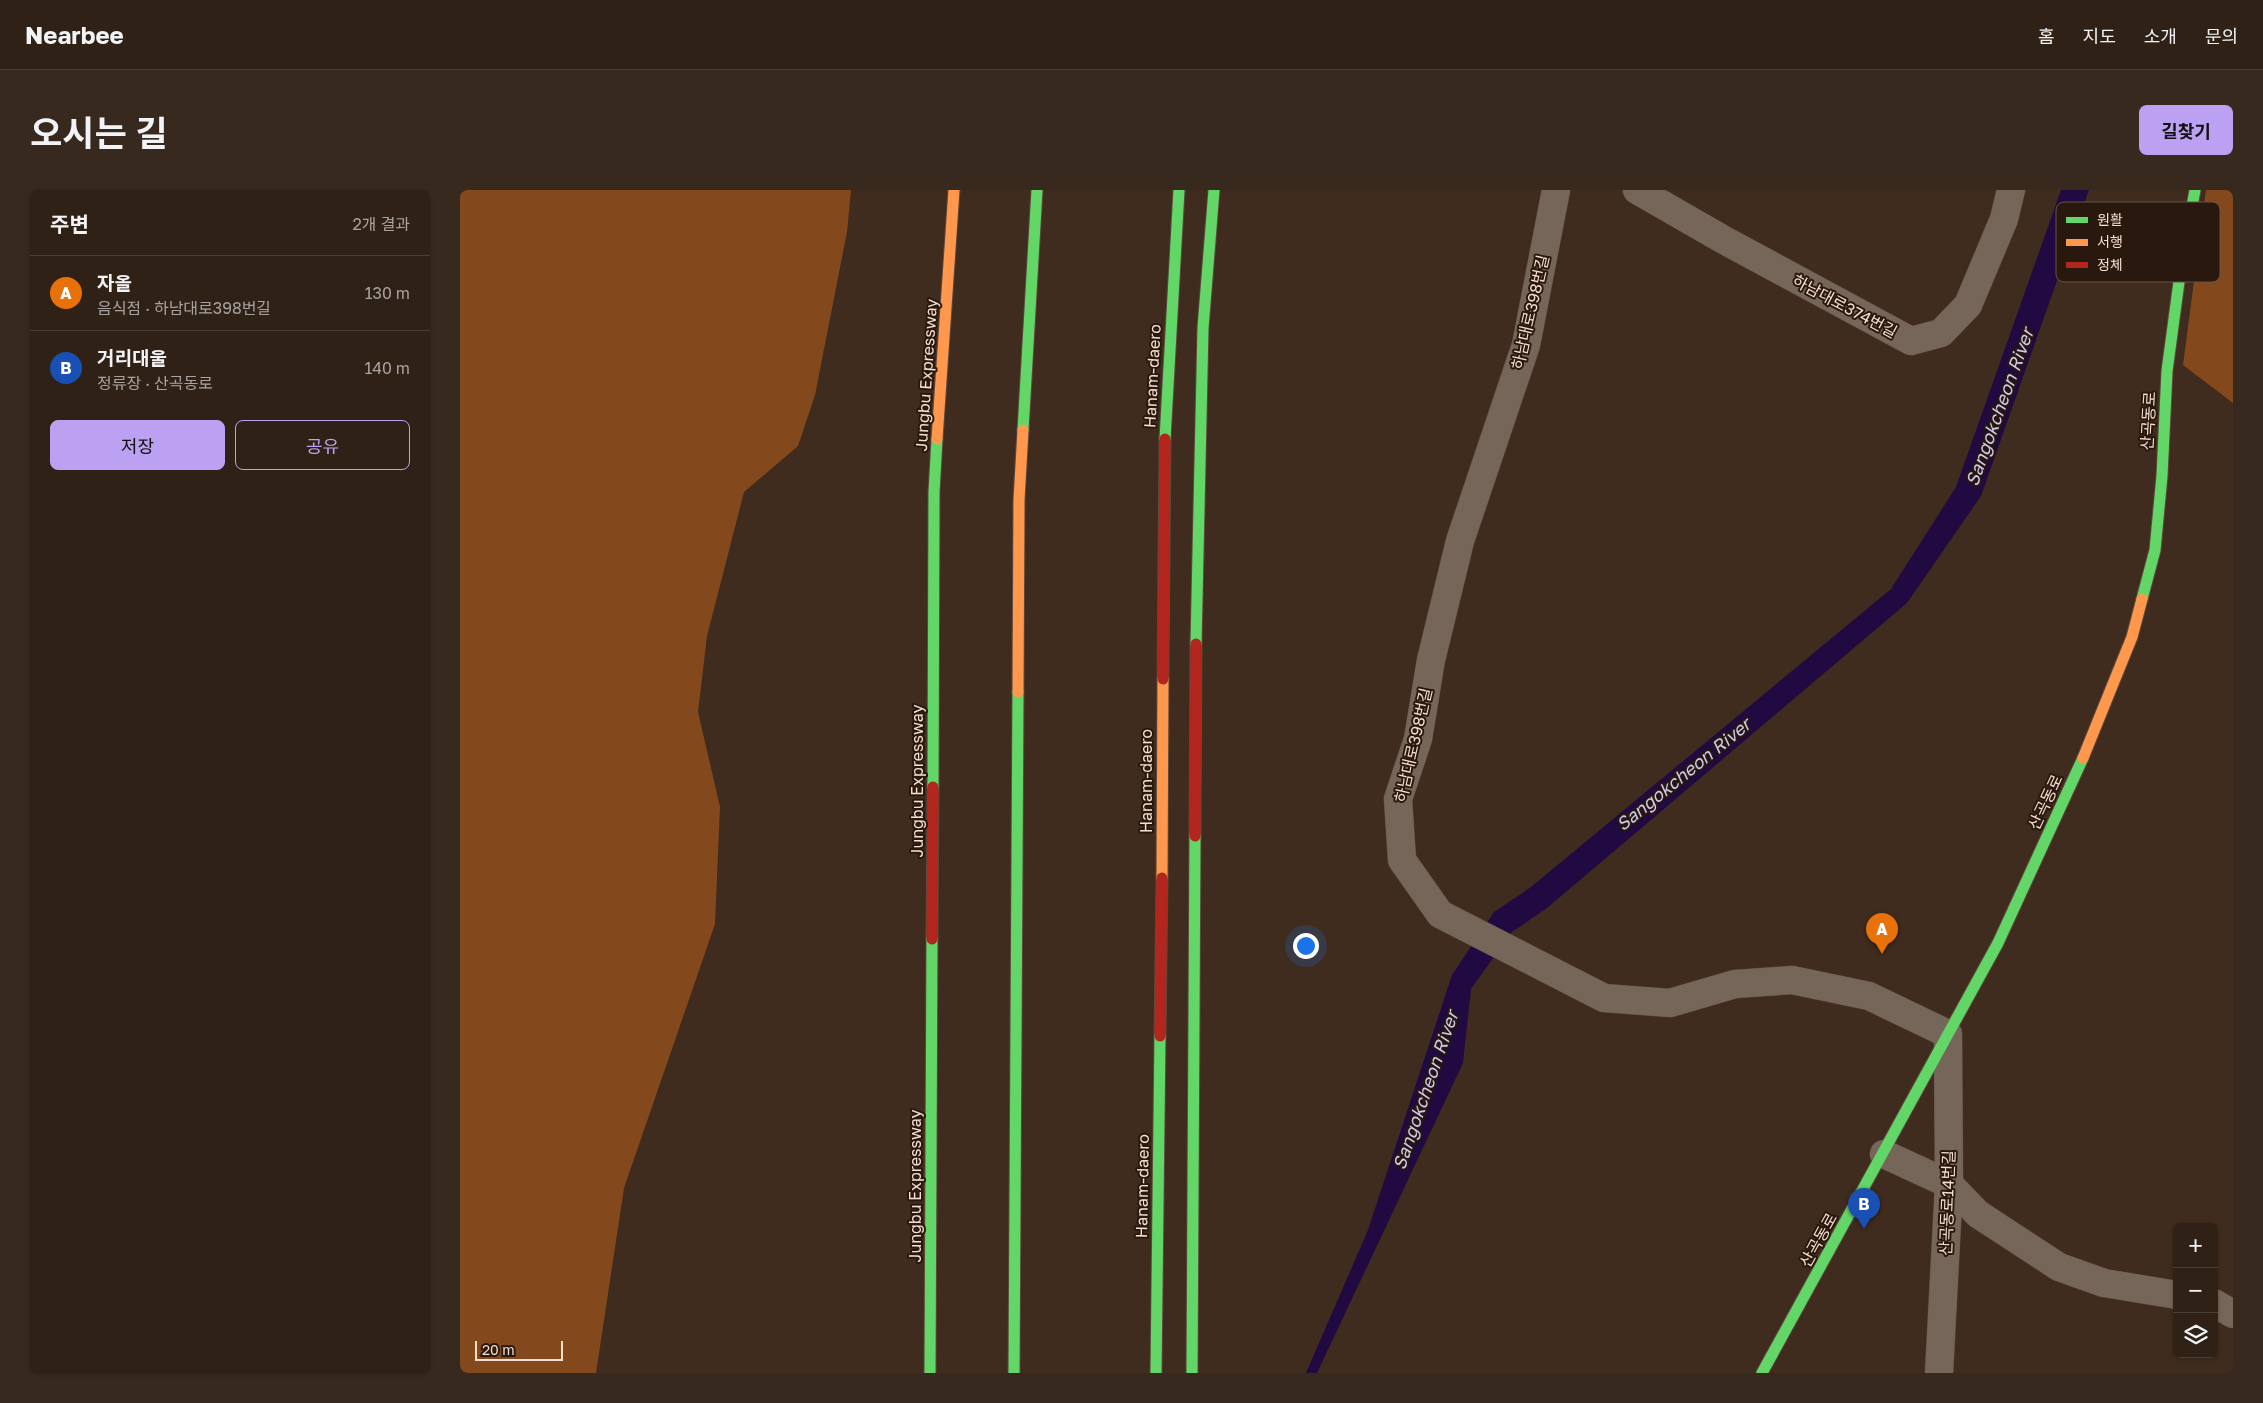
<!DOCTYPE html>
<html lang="ko">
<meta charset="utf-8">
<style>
:root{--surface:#302116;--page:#38291f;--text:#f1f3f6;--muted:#a8a3a1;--line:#4b3e35;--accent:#bca0f2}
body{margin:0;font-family:"Golos Text","Noto Sans KR",sans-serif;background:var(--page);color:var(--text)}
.controls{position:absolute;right:15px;bottom:15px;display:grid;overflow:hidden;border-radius:8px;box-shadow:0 1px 4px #0004}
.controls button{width:45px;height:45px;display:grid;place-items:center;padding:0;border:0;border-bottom:1px solid var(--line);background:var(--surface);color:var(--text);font:25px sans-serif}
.scale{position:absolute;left:15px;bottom:12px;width:88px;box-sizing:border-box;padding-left:5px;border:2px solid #f6ded0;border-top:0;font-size:14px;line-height:18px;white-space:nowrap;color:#f6ded0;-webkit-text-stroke:4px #28180d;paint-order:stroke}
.you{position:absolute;left:845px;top:755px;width:18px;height:18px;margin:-12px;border:4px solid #fff;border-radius:50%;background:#1a73e8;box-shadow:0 0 0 8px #1a73e833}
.badge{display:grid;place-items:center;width:32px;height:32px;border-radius:50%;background:var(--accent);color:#fff;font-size:16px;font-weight:700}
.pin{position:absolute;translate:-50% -41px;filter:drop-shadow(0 1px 2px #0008)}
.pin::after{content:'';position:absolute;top:26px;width:18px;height:15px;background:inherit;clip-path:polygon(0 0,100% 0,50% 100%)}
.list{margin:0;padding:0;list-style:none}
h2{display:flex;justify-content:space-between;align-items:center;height:65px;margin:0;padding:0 20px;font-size:21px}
h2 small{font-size:16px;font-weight:400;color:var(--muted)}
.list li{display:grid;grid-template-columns:32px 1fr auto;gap:15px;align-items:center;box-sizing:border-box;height:75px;padding:0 20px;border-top:1px solid var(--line)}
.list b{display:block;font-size:19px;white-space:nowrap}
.list p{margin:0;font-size:16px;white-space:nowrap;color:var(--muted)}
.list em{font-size:16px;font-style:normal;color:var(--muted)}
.actions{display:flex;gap:10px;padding:15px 20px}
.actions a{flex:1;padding:11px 0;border:1px solid var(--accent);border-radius:8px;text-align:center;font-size:18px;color:var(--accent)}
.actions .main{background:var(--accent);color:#111}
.icon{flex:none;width:28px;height:28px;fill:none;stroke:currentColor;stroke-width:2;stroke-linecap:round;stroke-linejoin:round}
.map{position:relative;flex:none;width:1773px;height:1183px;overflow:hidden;border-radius:8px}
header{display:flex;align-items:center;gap:30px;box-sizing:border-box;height:70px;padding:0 25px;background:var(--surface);border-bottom:1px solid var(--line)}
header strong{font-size:24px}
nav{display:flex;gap:28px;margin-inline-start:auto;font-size:18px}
.intro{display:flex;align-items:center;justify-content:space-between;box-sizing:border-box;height:120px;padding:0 30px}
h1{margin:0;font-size:35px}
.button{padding:12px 22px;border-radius:8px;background:var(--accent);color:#111;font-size:18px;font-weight:700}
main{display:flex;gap:30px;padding:0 30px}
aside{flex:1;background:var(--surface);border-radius:8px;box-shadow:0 1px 4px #0004}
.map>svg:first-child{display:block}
</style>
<header>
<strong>Nearbee</strong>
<nav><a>홈</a><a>지도</a><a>소개</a><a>문의</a></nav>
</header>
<div class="intro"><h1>오시는 길</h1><a class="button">길찾기</a></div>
<main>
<aside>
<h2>주변<small>2개 결과</small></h2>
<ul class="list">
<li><span class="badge" style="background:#e8710a">A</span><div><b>자올</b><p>음식점 · 하남대로398번길</p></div><em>130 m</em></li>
<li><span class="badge" style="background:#1a4fb4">B</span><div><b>거리대울</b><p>정류장 · 산곡동로</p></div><em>140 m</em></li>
</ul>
<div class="actions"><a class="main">저장</a><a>공유</a></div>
</aside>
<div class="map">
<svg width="1773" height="1183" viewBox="0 0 1773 1183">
<rect width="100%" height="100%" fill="#402c1e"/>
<path fill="#83491c" d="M0,0H391L387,42L355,205L338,256L284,302L247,446L238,522L260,617L255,734L164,998L136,1183H0Z
M1746,0H1773V213L1723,175Z"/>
<path fill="#210941" d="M1601,0H1629L1521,306L1447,413L1087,718L1052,742L1011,799L1003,873L857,1183H846L908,1040L992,785L1034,722L1071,697L1431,399L1496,297Z"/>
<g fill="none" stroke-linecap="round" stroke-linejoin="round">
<defs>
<path id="street" d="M1096,0L1066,155L1000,351L971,470L958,549L938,609L942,670L980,724L1144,808L1210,813L1275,794L1332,790L1409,806L1488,844L1489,994L1479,1183
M1177,0L1264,50L1451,151L1481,143L1508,115L1544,29L1551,0
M1424,964L1489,994L1518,1024L1599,1077L1644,1093L1717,1105
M1754,1113L1773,1124"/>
<path id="fast" d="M563,240L577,0
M705,249L719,0
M1682,409L1695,360L1702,286L1707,181L1721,77L1735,0
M736,454L743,138L754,0
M473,597L474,302L477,249
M470,1183L472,749
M554,1183L558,502
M696,1183L700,846
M732,1183L735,646
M1302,1183L1538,753L1623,568"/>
<path id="slow" d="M477,249L494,0
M558,502L559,310L563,240
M1623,568L1672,447L1682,409
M702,688L703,489"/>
<path id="jam" d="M703,489L705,249
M735,646L736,454
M472,749L473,597
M700,846L702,688"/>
</defs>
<use href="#street" stroke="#5b493d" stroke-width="29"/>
<use href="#fast" stroke="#5b493d" stroke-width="13"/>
<use href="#slow" stroke="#5b493d" stroke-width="13"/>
<use href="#jam" stroke="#5b493d" stroke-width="13"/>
<use href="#street" stroke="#76665a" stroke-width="28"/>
<use href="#fast" stroke="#63d668" stroke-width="11"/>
<use href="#slow" stroke="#ff974d" stroke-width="11"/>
<use href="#jam" stroke="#b3261e" stroke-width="11"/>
</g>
<g text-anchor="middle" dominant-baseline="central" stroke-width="4" stroke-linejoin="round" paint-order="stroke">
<g font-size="16" fill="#f6ded0" stroke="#28180d">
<text transform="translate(1385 116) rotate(28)">하남대로374번길</text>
<text transform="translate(1070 122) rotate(-77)">하남대로398번길</text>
<text transform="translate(466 185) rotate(-86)">Jungbu Expressway</text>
<text transform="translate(692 186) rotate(-87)">Hanam-daero</text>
<text transform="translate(1688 231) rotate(-87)">산곡동로</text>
<text transform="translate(953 555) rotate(-77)">하남대로398번길</text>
<text transform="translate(457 591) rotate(-90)">Jungbu Expressway</text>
<text transform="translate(686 591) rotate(-90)">Hanam-daero</text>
<text transform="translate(1585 612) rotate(-65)">산곡동로</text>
<text transform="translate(455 996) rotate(-90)">Jungbu Expressway</text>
<text transform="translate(682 996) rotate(-89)">Hanam-daero</text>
<text transform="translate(1487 1013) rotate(-88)">산곡동로14번길</text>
<text transform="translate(1358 1050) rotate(-61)">산곡동로</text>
</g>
<g font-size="18" font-style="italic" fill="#d0c9f0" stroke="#28180d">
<text transform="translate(1539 217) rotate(-70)">Sangokcheon River</text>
<text transform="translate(1223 584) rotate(-39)">Sangokcheon River</text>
<text transform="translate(965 900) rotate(-71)">Sangokcheon River</text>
</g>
</g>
<rect x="1596" y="12" width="164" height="80" rx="8" fill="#28180d" stroke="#665348" stroke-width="1"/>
<rect x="1606" y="27" width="22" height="6" fill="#63d668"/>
<rect x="1606" y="49" width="22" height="7" fill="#ff974d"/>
<rect x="1606" y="72" width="22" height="6" fill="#b3261e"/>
<g font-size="14" fill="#f6ded0">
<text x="1637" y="35">원활</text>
<text x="1637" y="57">서행</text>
<text x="1637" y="80">정체</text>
</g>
</svg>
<div class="controls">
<button>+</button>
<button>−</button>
<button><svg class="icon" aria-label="layers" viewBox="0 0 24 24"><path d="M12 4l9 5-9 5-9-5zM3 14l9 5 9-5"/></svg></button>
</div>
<div class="scale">20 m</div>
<div class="you"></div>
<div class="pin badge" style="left:1422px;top:764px;background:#e8710a">A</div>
<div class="pin badge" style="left:1404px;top:1039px;background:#1a4fb4">B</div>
</div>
</main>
